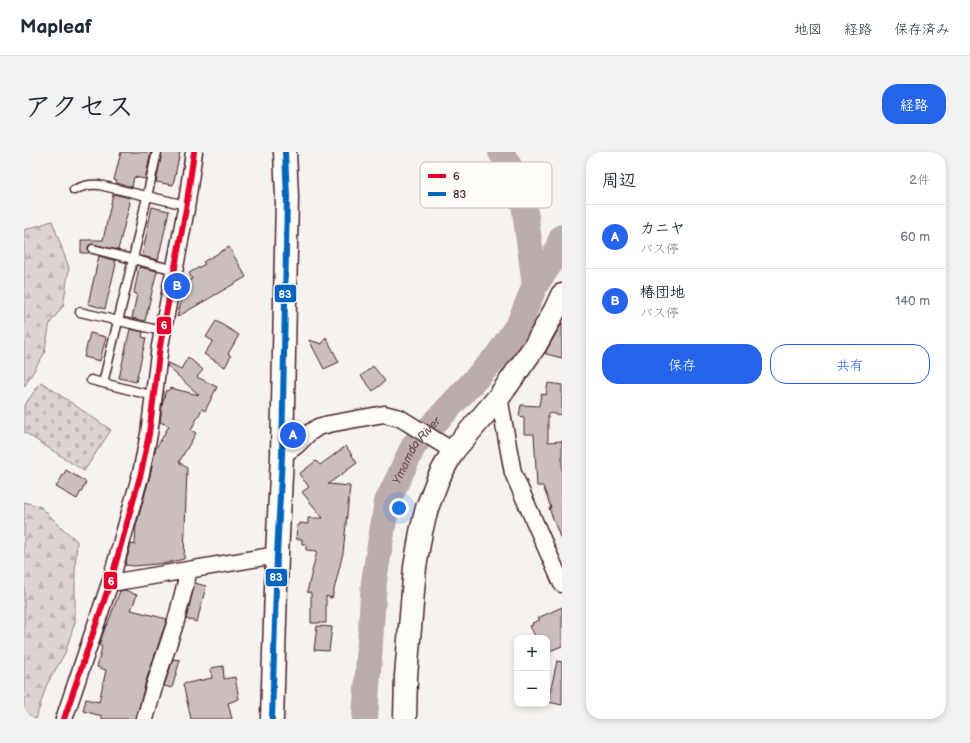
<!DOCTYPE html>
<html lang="ja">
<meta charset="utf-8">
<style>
:root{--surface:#fff;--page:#f2f2f3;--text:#1f2937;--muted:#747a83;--line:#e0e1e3;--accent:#2563eb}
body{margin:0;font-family:"Balsamiq Sans","Klee One",sans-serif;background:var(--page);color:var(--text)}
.controls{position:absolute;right:12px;bottom:12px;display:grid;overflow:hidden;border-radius:8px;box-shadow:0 2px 6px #0003}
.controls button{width:36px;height:36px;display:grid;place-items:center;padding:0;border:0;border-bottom:1px solid var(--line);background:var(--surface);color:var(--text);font:20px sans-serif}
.you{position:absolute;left:375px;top:356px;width:14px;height:14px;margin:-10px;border:3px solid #fff;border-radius:50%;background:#1a73e8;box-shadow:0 0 0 6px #1a73e833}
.badge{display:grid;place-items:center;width:26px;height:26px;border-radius:50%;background:var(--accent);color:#fff;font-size:13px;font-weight:700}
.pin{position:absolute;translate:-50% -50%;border:2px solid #fff;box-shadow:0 1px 4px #0006}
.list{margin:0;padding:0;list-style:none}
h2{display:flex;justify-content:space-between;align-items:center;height:52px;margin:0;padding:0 16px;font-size:17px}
h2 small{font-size:13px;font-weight:400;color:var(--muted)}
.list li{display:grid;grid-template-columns:26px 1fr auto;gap:12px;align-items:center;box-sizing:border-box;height:64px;padding:0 16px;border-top:1px solid var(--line)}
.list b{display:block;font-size:15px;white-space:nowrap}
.list p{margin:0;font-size:13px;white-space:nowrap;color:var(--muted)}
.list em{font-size:13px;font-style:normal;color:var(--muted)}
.actions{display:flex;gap:8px;padding:12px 16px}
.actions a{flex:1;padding:9px 0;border:1px solid var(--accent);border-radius:16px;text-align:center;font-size:14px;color:var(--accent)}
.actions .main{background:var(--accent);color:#fff}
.map{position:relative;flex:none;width:538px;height:567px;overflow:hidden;border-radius:16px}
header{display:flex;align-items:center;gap:24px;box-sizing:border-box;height:56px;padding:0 20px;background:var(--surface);border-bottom:1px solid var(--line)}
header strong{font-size:19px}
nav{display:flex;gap:22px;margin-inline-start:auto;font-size:14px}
.intro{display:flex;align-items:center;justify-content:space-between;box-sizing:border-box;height:96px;padding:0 24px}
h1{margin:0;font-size:28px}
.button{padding:10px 18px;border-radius:16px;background:var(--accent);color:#fff;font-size:14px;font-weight:700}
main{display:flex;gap:24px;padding:0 24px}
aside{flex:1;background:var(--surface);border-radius:16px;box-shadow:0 2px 6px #0003}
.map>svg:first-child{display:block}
</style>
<header>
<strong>Mapleaf</strong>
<nav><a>地図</a><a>経路</a><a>保存済み</a></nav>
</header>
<div class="intro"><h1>アクセス</h1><a class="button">経路</a></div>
<main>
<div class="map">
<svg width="538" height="567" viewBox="0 0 538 567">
<defs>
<pattern id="forest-firs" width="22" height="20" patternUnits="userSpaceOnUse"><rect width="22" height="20" fill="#dcd4d2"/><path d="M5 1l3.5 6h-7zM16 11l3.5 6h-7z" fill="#beb6b4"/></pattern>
<pattern id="cemetery-stones" width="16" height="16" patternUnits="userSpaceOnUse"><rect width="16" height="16" fill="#dcd4d2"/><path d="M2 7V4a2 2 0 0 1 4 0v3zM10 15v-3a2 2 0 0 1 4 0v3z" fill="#beb6b4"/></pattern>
</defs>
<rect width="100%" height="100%" fill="#f6f3ef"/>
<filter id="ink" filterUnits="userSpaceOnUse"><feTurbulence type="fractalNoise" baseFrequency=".025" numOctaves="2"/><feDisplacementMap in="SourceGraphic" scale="8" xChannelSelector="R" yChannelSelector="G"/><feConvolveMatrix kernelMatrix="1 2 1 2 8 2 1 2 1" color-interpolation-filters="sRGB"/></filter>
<g filter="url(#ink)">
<path fill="url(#forest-firs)" stroke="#937a7e" d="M28,69L45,116L39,154L26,171L20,202L0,235V78Z
M0,350L17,355L37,375L53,389L51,417V470L41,501L22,534L12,567H0Z"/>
<path fill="url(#cemetery-stones)" stroke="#937a7e" d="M17,230L87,278L60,319L0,280V254Z"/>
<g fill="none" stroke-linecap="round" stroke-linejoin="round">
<g stroke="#bbabac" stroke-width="26">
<path d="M511,133L530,106L538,85"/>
<path id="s1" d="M341,567L350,429L363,350L390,293L474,203L496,170L511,133L498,37L477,0"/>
</g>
</g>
<path fill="#cbbfbe" stroke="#4a1f2b" d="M97,0H127L121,27L110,25L108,35L92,31L93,29L90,28Z
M138,0H156L149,33L132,30Z
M89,42L106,46L105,50L106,51L94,98L68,92L65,93L64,95V98L65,101H57V88H79Z
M128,55L145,59L134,108L118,104Z
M205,95L222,125L153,165L159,143L156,138L158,137L157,133L168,127L165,121L181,112L179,110Z
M75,104L92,109L91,111L92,112L81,157L64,152Z
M115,115L133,119L121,169L108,166L113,142L110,141Z
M192,169L215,183L204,202L207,204L201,215L180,202L189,189L182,185Z
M538,171V206L522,202V199Z
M106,177L119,180L118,185L122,186L112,230L95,226Z
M66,181L82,185L76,209L60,205Z
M302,185L315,210L300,217L285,188L298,192Z
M164,205L179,218L173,225L193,235L181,259L178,257L167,278L172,281L155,310L163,316L160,407L143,411L110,414L101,413L107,392L111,393L112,374L126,324L131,298L145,274L136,270L138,254L142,238L144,239L146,236L175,243L143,214L145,211L157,217Z
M349,214L361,229L349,239L337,224Z
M524,231L538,233V263L524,261V290L538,289V387L537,388L525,356H527L519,334H513L510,282H500V265L495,264L497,253L515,254L517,242L522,243Z
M322,294L333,311L304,332L326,334L319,401L308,446L302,444V471H287V441L283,440L293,399L282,398V392H278V387H272L273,373H276V371L284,372V366H299L278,340L285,335L275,322L292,309L296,313Z
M42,318L62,330L53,347L32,335Z
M171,431L182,434L173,470L162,467Z
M101,438L113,443L107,458L143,467L122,529L112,567H78V564L59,559L62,547L75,550L82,518L73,515L78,495L75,493L82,473H83L96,439Z
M538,455V494L523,500V486H512L506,474L509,473L508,471L516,468L514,466Z
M293,474L308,475L305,499L290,498Z
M149,507L156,508L148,536L140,534Z
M533,509L538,510V553L524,550Z
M199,514L200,527L211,525L215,547L204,551L208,567H167L159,532L188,526L187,516Z"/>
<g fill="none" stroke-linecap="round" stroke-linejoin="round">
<defs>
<path id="lane" d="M50,38C58,34 66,32 75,33L162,53
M69,97L151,118
M56,160L138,179
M67,228L130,244
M79,231L109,107L133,0"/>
<path id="street" d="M475,245L489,321L538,432
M258,304L272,294L285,281L294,275L305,272L360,262L376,266L429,299
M87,428L93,430L253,403
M40,567L87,428L117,321L125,282L136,194L162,57L170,0
M121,567L131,532L152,469L165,418"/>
<path id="secondary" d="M248,567L253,403L258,304L263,45L261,0
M381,567L382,524L391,415L397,380L403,356L414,327L429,299L475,245L511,194L531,158L538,143"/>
</defs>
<use href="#lane" stroke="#4a1f2b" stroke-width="11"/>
<use href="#street" stroke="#4a1f2b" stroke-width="19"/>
<use href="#secondary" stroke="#4a1f2b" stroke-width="25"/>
<use href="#lane" stroke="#fdfcf7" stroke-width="8"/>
<use href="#street" stroke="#fdfcf7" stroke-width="16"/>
<use href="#secondary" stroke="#fdfcf7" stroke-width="22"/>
<defs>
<path id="bus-1" d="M40,567L87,428L117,321L125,282L136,194L162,57L170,0"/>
<path id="bus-2" d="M248,567L253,403L258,304L263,45L261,0"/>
</defs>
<use href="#bus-1" stroke="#fdfcf7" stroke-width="9"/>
<use href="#bus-2" stroke="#fdfcf7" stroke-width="9"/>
<use href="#bus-1" stroke="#e4002b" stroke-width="6"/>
<use href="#bus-2" stroke="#0065bd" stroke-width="6"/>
</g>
</g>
<g text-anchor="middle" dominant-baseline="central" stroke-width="3.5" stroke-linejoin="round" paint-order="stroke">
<g font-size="12" font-style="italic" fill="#725058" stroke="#fdfcf7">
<text stroke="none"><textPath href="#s1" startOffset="278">Ymamda River</textPath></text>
</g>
</g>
<rect x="396" y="10" width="132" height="46" rx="6" fill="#fdfcf7" stroke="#c7baba" stroke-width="1"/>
<rect x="404" y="22" width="18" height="4" fill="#e4002b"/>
<rect x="404" y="40" width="18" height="4" fill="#0065bd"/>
<g font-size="11" fill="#4a1f2b">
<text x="429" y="28">6</text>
<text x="429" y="46">83</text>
</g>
<g stroke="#fdfcf7" stroke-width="1.5">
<rect x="250" y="132" width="23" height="19" rx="4" fill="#0065bd"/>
<rect x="132" y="164" width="16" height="19" rx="4" fill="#e4002b"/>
<rect x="241" y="416" width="23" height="19" rx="4" fill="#0065bd"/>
<rect x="79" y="419" width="15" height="19" rx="4" fill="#e4002b"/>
</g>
<g font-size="11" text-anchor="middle" font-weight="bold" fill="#fff">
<text x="261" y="146">83</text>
<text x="140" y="177">6</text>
<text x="252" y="429">83</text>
<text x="87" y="433">6</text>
</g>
</svg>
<div class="controls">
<button>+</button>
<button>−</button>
</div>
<div class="you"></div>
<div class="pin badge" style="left:269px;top:283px">A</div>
<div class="pin badge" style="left:153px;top:134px">B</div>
</div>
<aside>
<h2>周辺<small>2件</small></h2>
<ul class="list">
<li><span class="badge">A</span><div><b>カニヤ</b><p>バス停</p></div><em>60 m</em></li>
<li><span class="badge">B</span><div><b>椿団地</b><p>バス停</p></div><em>140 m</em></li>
</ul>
<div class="actions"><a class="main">保存</a><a>共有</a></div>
</aside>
</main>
